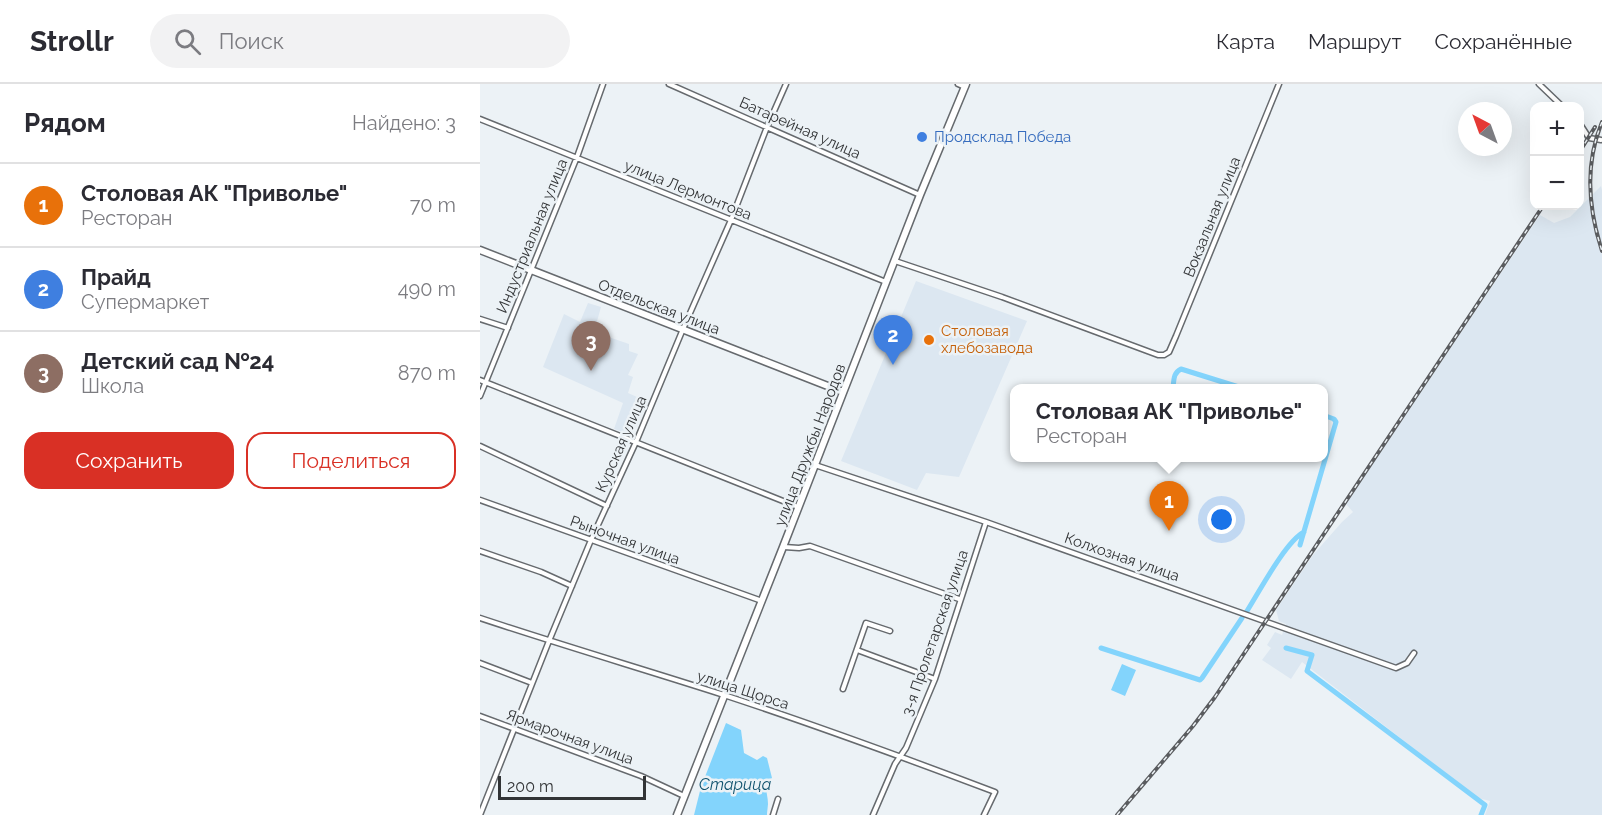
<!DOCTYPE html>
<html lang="ru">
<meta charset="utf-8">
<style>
:root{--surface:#fff;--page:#f2f2f3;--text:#2b2b33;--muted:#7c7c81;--line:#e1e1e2;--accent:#d93025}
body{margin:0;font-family:Raleway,sans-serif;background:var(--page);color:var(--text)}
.controls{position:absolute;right:18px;top:18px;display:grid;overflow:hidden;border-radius:12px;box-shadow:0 6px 24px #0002}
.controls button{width:54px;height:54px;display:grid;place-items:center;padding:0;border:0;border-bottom:2px solid var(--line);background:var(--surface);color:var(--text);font:30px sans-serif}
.compass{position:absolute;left:978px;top:18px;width:54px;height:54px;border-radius:50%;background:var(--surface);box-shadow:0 6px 24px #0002;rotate:319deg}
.scale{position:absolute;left:18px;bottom:15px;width:148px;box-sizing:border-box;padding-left:6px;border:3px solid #323436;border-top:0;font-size:16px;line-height:21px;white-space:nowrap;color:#323436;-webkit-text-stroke:4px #ecf2f6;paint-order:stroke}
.you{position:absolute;left:742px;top:436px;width:21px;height:21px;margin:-15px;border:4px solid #fff;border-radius:50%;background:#1a73e8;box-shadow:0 0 0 9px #1a73e833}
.badge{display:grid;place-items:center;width:39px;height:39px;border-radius:50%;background:var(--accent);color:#fff;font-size:20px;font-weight:700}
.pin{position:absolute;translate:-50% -50px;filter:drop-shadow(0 2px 3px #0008)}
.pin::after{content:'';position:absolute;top:32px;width:21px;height:18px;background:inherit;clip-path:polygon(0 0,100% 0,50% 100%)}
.popup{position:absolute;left:530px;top:300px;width:318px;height:78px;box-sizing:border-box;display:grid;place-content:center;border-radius:12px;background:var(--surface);filter:drop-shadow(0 2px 4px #0005);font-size:20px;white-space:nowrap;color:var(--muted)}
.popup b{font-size:22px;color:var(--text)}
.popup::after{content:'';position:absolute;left:50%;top:100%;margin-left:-12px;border:12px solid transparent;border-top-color:var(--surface)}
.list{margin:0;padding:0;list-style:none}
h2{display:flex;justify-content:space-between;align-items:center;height:78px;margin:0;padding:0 24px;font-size:26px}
h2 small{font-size:20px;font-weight:400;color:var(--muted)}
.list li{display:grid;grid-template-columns:39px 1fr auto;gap:18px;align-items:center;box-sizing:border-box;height:84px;padding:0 24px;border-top:2px solid var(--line)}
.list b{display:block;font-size:22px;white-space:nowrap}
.list p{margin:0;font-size:20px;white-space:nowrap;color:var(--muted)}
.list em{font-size:20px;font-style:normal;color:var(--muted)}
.actions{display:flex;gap:12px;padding:18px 24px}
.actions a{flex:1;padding:14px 0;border:2px solid var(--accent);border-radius:18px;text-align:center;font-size:21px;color:var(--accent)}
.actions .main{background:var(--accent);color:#fff}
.icon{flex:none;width:33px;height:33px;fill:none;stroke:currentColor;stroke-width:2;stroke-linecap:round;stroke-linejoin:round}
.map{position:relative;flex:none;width:1122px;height:731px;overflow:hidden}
header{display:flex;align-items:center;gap:36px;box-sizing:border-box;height:84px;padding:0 30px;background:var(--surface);border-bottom:2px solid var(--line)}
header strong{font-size:28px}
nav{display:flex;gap:33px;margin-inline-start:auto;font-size:21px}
.search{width:420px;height:54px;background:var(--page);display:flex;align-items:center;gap:15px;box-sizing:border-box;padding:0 21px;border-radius:33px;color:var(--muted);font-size:22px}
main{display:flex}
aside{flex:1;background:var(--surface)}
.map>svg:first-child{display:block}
</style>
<header>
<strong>Strollr</strong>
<div class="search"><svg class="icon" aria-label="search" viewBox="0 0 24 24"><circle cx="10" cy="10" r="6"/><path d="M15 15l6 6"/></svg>Поиск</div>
<nav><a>Карта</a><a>Маршрут</a><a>Сохранённые</a></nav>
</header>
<main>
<aside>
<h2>Рядом<small>Найдено: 3</small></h2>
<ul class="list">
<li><span class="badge" style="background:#e8710a">1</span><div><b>Столовая АК &quot;Приволье&quot;</b><p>Ресторан</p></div><em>70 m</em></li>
<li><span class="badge" style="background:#3f7fe0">2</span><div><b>Прайд</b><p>Супермаркет</p></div><em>490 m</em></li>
<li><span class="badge" style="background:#8d6e63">3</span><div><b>Детский сад №24</b><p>Школа</p></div><em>870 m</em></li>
</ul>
<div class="actions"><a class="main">Сохранить</a><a>Поделиться</a></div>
</aside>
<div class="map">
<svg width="1122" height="731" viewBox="0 0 1122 731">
<rect width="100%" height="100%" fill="#ecf2f6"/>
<path fill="#dce7f1" d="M1121,102L1122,106V731H1005L1010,717L998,714L822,578L811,595L782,576L791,564L787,561L795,548L802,551L806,540L799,537L796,526L833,471L862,438L873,428L866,420L1060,131L1074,139L1090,133Z
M436,197L547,237L479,393L446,389L437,406L361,377Z
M108,219L121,223L114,248L149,260V267L158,270L148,291L153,293L148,309L166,317L152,351L134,345L143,319L63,283L84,230L100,238Z"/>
<path fill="#83d4fc" d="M642,580L656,586L645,612L631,606Z
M246,639L261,646L264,669L277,676L283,672L287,674L292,694C282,701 288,709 288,720C288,721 287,729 287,731H214L221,703Z"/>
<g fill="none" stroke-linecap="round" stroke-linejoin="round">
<path stroke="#83d4fc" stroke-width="5" d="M693,304C694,296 693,289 701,285L762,304
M820,461L856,338L854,335L843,331
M767,527C779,508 806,457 824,448
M621,564L720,596L722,594L762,534
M806,564L832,571L827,587L1005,721L1001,731"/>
<defs>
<path id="street" d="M189,0L440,111
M478,0L485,3
M1059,0L1082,22
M0,35L406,198
M1100,40L1109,54L1121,56
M415,177L522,213L678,271H684L689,268L696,252L799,0
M0,235L28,244
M0,296L318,423
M0,312L97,73L123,0
M0,362L127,422
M335,381L506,438L916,584L927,579L934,569
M0,416L282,517
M304,463L319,464L330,462L479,515
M0,467L61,488L92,502
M0,534C81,561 163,585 244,611C335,641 425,674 515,708L504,731
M377,566L455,595
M0,579L52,599
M363,605L386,539L410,547
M0,632L161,692L204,712
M0,731L69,557L111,456L156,358L203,245L251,136L287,43L306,0
M293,731L298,715
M393,731L415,680L426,664L455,595L506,438"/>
<path id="secondary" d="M0,166L363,308
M197,731L303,463L440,111L486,0"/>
</defs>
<use href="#street" stroke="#666a6e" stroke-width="7"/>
<use href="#secondary" stroke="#666a6e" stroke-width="9"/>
<use href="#street" stroke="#fff" stroke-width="4"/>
<use href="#secondary" stroke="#fff" stroke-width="6"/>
<defs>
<path id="rail" d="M1122,38C1105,79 1108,124 1122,167
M1100,67L1115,43
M637,731L713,642L735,613L1063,122"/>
</defs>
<use href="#rail" stroke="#5a5c5f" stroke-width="4"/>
<use href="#rail" stroke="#ecf2f6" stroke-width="1.5" stroke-dasharray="4.5" stroke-linecap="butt"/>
</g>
<circle fill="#3f7fe0" stroke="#ecf2f6" stroke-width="2" cx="442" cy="53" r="6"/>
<circle fill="#e8710a" stroke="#ecf2f6" stroke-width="2" cx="449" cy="256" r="6"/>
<g text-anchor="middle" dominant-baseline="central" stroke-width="5" stroke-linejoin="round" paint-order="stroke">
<g font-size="15" fill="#323436" stroke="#ecf2f6">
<text transform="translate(320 44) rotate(24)">Батарейная улица</text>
<text transform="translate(208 106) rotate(22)">улица Лермонтова</text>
<text transform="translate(732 133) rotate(-68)">Вокзальная улица</text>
<text transform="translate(52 152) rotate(-68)">Индустриальная улица</text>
<text transform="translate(179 223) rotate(21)">Отдельская улица</text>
<text transform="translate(141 360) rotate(-66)">Курская улица</text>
<text transform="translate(330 361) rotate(-69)">улица Дружбы Народов</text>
<text transform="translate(145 456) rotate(20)">Рыночная улица</text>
<text transform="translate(642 473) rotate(19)">Колхозная улица</text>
<text transform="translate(455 549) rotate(-71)">3-я Пролетарская улица</text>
<text transform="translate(263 606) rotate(18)">улица Щорса</text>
<text transform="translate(90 653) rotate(20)">Ярмарочная улица</text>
</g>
<g font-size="15" fill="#366cbe" stroke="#ecf2f6" text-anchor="start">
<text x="454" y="53">Продсклад Победа</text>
</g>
<g font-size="15" fill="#c56008" stroke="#ecf2f6" text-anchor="start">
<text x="461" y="247">Столовая<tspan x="461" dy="17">хлебозавода</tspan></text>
</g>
<g font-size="16" font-style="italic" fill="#10526d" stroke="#ecf2f6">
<text x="255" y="700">Старица</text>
</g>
</g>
</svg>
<div class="controls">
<button>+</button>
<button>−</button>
</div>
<svg class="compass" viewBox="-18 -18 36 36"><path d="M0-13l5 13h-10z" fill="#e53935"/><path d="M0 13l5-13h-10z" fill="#7c7c81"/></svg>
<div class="scale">200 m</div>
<div class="you"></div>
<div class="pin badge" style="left:689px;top:447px;background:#e8710a">1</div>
<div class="popup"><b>Столовая АК &quot;Приволье&quot;</b>Ресторан</div>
<div class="pin badge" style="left:413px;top:281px;background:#3f7fe0">2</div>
<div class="pin badge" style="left:111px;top:287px;background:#8d6e63">3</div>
</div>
</main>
